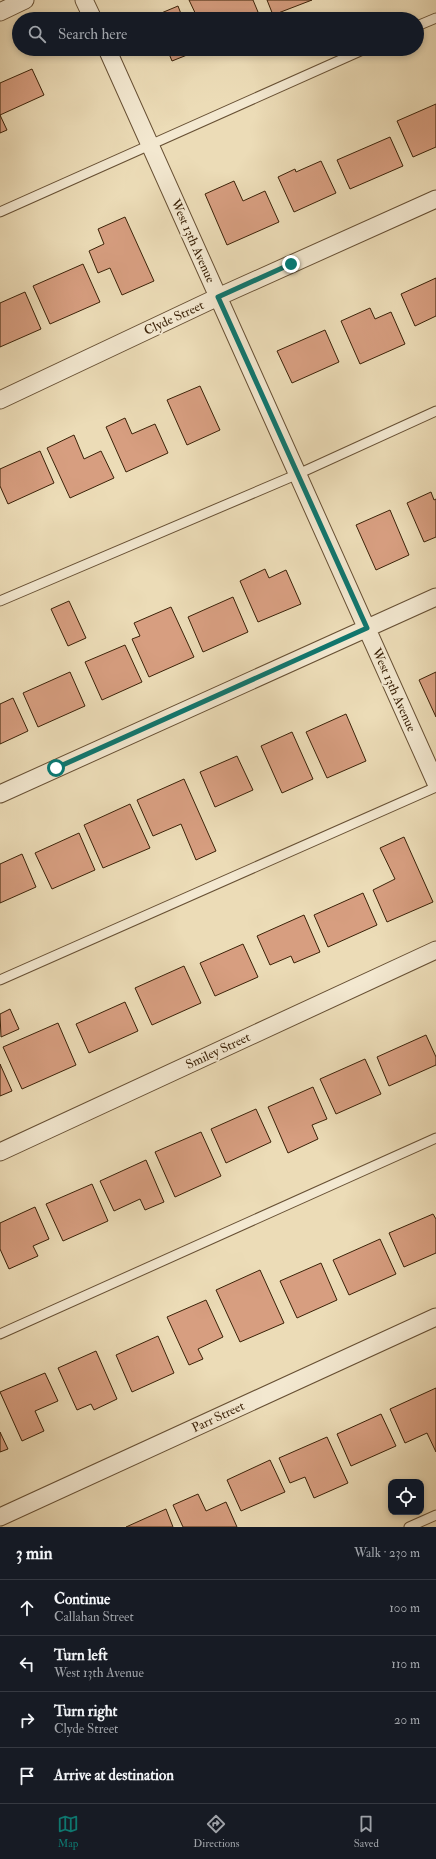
<!DOCTYPE html>
<meta charset="utf-8">
<style>
:root{--surface:#171b24;--page:#242831;--text:#f1f3f6;--muted:#9ea1a6;--line:#363941;--accent:#0f766e}
body{margin:0;font-family:"IM FELL Double Pica",serif;background:var(--page);color:var(--text)}
.controls{position:absolute;right:12px;bottom:12px;display:grid;overflow:hidden;border-radius:8px;box-shadow:0 2px 6px #0003}
.controls button{width:36px;height:36px;display:grid;place-items:center;padding:0;border:0;border-bottom:1px solid var(--line);background:var(--surface);color:var(--text);font:20px sans-serif}
.stop{position:absolute;width:12px;height:12px;margin:-9px;border:3px solid #0f766e;border-radius:50%;background:#fff}
.stop.end{background:#0f766e;border-color:#fff;box-shadow:0 1px 4px #0008}
.list{margin:0;padding:0;list-style:none}
h2{display:flex;justify-content:space-between;align-items:center;height:52px;margin:0;padding:0 16px;font-size:17px}
h2 small{font-size:13px;font-weight:400;color:var(--muted)}
.list li{display:grid;grid-template-columns:26px 1fr auto;gap:12px;align-items:center;box-sizing:border-box;height:56px;padding:0 16px;border-top:1px solid var(--line)}
.list b{display:block;font-size:15px;white-space:nowrap}
.list p{margin:0;font-size:13px;white-space:nowrap;color:var(--muted)}
.list em{font-size:13px;font-style:normal;color:var(--muted)}
.icon{flex:none;width:22px;height:22px;fill:none;stroke:currentColor;stroke-width:2;stroke-linecap:round;stroke-linejoin:round}
.map{position:relative;flex:none;width:436px;height:1527px;overflow:hidden}
.search{position:absolute;background:var(--surface);box-shadow:0 2px 6px #0003;left:12px;right:12px;top:12px;height:44px;display:flex;align-items:center;gap:10px;box-sizing:border-box;padding:0 14px;border-radius:22px;color:var(--muted);font-size:15px}
.sheet{height:276px;background:var(--surface)}
nav{display:flex;justify-content:space-around;align-items:center;box-sizing:border-box;height:56px;border-top:1px solid var(--line);background:var(--surface);font-size:11px;color:var(--muted)}
nav a{display:grid;justify-items:center;gap:2px}
nav .on{color:var(--accent)}
.map>svg:first-child{display:block}
</style>
<div class="map">
<svg width="436" height="1527" viewBox="0 0 436 1527">
<rect width="100%" height="100%" fill="#ecdcb7"/>
<filter id="stains"><feTurbulence type="fractalNoise" baseFrequency=".005" numOctaves="4"/><feColorMatrix values="0 0 0 0 .2 0 0 0 0 .09 0 0 0 0 .02 0 0 0 .5 -.17"/></filter>
<radialGradient id="worn" r=".72"><stop offset=".6" stop-color="#630" stop-opacity="0"/><stop offset="1" stop-color="#630" stop-opacity=".3"/></radialGradient>
<path fill="#d79e80" stroke="#3b2208" d="M189,0H253L258,12L244,19H198Z
M267,0H312L273,15Z
M178,6L183,19H147Z
M139,49H153L141,54Z
M167,49H196L197,51L172,61Z
M32,69L44,95L0,115V83Z
M436,104V147L413,157L397,121Z
M0,115L7,130L0,133Z
M390,137L403,166L350,189L337,160Z
M321,161L336,193L294,212L278,177L295,169L296,172Z
M234,181L243,201L265,191L279,222L227,245L205,194Z
M125,217L154,281L122,295L110,268L98,273L89,251L104,244L98,229Z
M83,264L100,302L50,324L33,286Z
M436,278V316L415,326L401,294Z
M25,292L41,329L0,347V303Z
M370,308L375,319L391,312L405,344L360,364L341,321Z
M325,330L339,362L292,383L277,351Z
M200,386L220,430L187,445L167,400Z
M125,418L132,434L155,424L168,453L126,472L106,427Z
M74,435L84,459L101,451L114,478L70,498L47,448Z
M40,451L54,483L8,504L0,486V469Z
M431,492L434,500L436,499V537L424,542L407,503Z
M390,510L409,555L376,570L356,525Z
M265,569L269,578L286,570L301,604L258,622L240,581Z
M233,597L248,632L203,652L188,617Z
M69,601L86,638L68,646L51,609Z
M171,607L194,657L149,677L132,639L140,636L134,623Z
M125,645L142,682L102,700L85,662Z
M70,672L85,706L38,727L23,693Z
M436,672V717L419,680Z
M13,698L28,731L0,744V704Z
M346,714L366,761L327,778L306,732Z
M292,732L313,779L282,793L261,746Z
M237,756L253,790L215,807L200,772Z
M184,779L216,851L196,860L181,824L153,836L137,800Z
M130,804L150,848L103,868L84,825Z
M79,833L95,870L52,889L35,853Z
M404,837L433,902L387,922L373,890L395,879L380,848Z
M22,854L36,887L0,903V864Z
M363,893L377,925L328,947L314,915Z
M304,915L320,952L294,963L291,956L270,965L257,936Z
M243,944L258,977L215,996L200,963Z
M184,966L201,1003L152,1025L135,988Z
M125,1002L138,1031L89,1053L76,1024Z
M10,1009L19,1029L1,1037L0,1014Z
M58,1023L76,1065L22,1089L3,1047Z
M426,1035L436,1057V1065L389,1086L377,1057Z
M365,1059L381,1094L336,1114L320,1079Z
M0,1064L12,1091L0,1096Z
M313,1087L327,1119L312,1125L318,1139L288,1153L268,1107Z
M256,1109L271,1142L226,1163L211,1129Z
M201,1132L221,1176L175,1197L155,1152Z
M146,1160L164,1202L145,1210L140,1199L114,1211L100,1181Z
M92,1184L108,1221L63,1241L46,1204Z
M35,1207L49,1239L33,1246L38,1256L9,1269L0,1249V1223Z
M433,1214L436,1219V1253L404,1267L389,1233Z
M380,1239L396,1274L349,1295L333,1260Z
M321,1263L337,1300L297,1318L280,1281Z
M260,1270L284,1323L240,1342L216,1290Z
M206,1300L223,1337L198,1349L203,1359L189,1365L167,1317Z
M158,1336L174,1373L132,1392L116,1355Z
M96,1351L117,1399L94,1410L91,1404L77,1410L58,1368Z
M45,1373L58,1401L35,1411L44,1431L22,1441L0,1392Z
M436,1388V1452L427,1433L405,1443L390,1409Z
M381,1414L396,1446L351,1466L337,1434Z
M0,1432L8,1449L0,1452Z
M327,1437L348,1483L314,1498L305,1477L290,1483L279,1458Z
M270,1460L285,1492L241,1511L227,1480Z
M198,1494L206,1511L226,1502L237,1527H183L173,1505Z
M166,1509L173,1527H126Z"/>
<g fill="none" stroke-linecap="round" stroke-linejoin="round">
<defs>
<path id="service" d="M417,26L436,18
M0,212L365,49
M0,601L298,474L436,411
M0,980L436,787
M0,1334L436,1138
M409,1527L436,1515"/>
<path id="minor" d="M84,0L93,19
M0,12L25,0
M107,49L436,783
M0,400L218,297L436,199
M0,794L436,597
M0,1152L436,950
M0,1517L436,1317"/>
</defs>
<use href="#service" stroke="#675034" stroke-width="11"/>
<use href="#minor" stroke="#675034" stroke-width="19"/>
<use href="#service" stroke="#f3e8d0" stroke-width="9"/>
<use href="#minor" stroke="#f3e8d0" stroke-width="17"/>
</g>
<g fill="none" stroke-linecap="round" stroke-linejoin="round">
<path stroke="#0f766e" stroke-width="5" d="M56,768L367,628L218,297L291,264"/>
</g>
<g text-anchor="middle" dominant-baseline="central" stroke-width="4" stroke-linejoin="round" paint-order="stroke">
<g font-size="13" fill="#3b2208" stroke="#f3e8d0">
<text transform="translate(193 241) rotate(66)">West 13th Avenue</text>
<text transform="translate(174 318) rotate(-25)">Clyde Street</text>
<text transform="translate(394 690) rotate(66)">West 13th Avenue</text>
<text transform="translate(218 1051) rotate(-25)">Smiley Street</text>
<text transform="translate(218 1417) rotate(-25)">Parr Street</text>
</g>
</g>
<rect width="100%" height="100%" filter="url(#stains)"/>
<rect width="100%" height="100%" fill="url(#worn)"/>
</svg>
<div class="controls">
<button><svg class="icon" aria-label="locate" viewBox="0 0 24 24"><circle cx="12" cy="12" r="6"/><path d="M12 2v4M12 18v4M2 12h4M18 12h4"/></svg></button>
</div>
<div class="stop" style="left:56px;top:768px"></div>
<div class="stop end" style="left:291px;top:264px"></div>
<div class="search"><svg class="icon" aria-label="search" viewBox="0 0 24 24"><circle cx="10" cy="10" r="6"/><path d="M15 15l6 6"/></svg>Search here</div>
</div>
<section class="sheet">
<h2>3 min<small>Walk · 230 m</small></h2>
<ul class="list">
<li><svg class="icon" aria-label="ahead" viewBox="0 0 24 24"><path d="M12 20V5M6 11l6-6 6 6"/></svg><div><b>Continue</b><p>Callahan Street</p></div><em>100 m</em></li>
<li><svg class="icon" aria-label="left" viewBox="0 0 24 24"><path d="M17 20v-9H6M10 6l-5 5 5 5"/></svg><div><b>Turn left</b><p>West 13th Avenue</p></div><em>110 m</em></li>
<li><svg class="icon" aria-label="right" viewBox="0 0 24 24"><path d="M7 20v-9h11M14 6l5 5-5 5"/></svg><div><b>Turn right</b><p>Clyde Street</p></div><em>20 m</em></li>
<li><svg class="icon" aria-label="arrive" viewBox="0 0 24 24"><path d="M6 21V4h12l-3 4 3 4H6"/></svg><div><b>Arrive at destination</b></div></li>
</ul>
</section>
<nav>
<a class="on"><svg class="icon" aria-label="map" viewBox="0 0 24 24"><path d="M3 6l6-2 6 2 6-2v14l-6 2-6-2-6 2zM9 4v14M15 6v14"/></svg>Map</a>
<a><svg class="icon" aria-label="directions" viewBox="0 0 24 24"><path d="M12 3l9 9-9 9-9-9zM9 14v-3h6M13 9l2 2-2 2"/></svg>Directions</a>
<a><svg class="icon" aria-label="saved" viewBox="0 0 24 24"><path d="M7 4h10v16l-5-4-5 4z"/></svg>Saved</a>
</nav>
